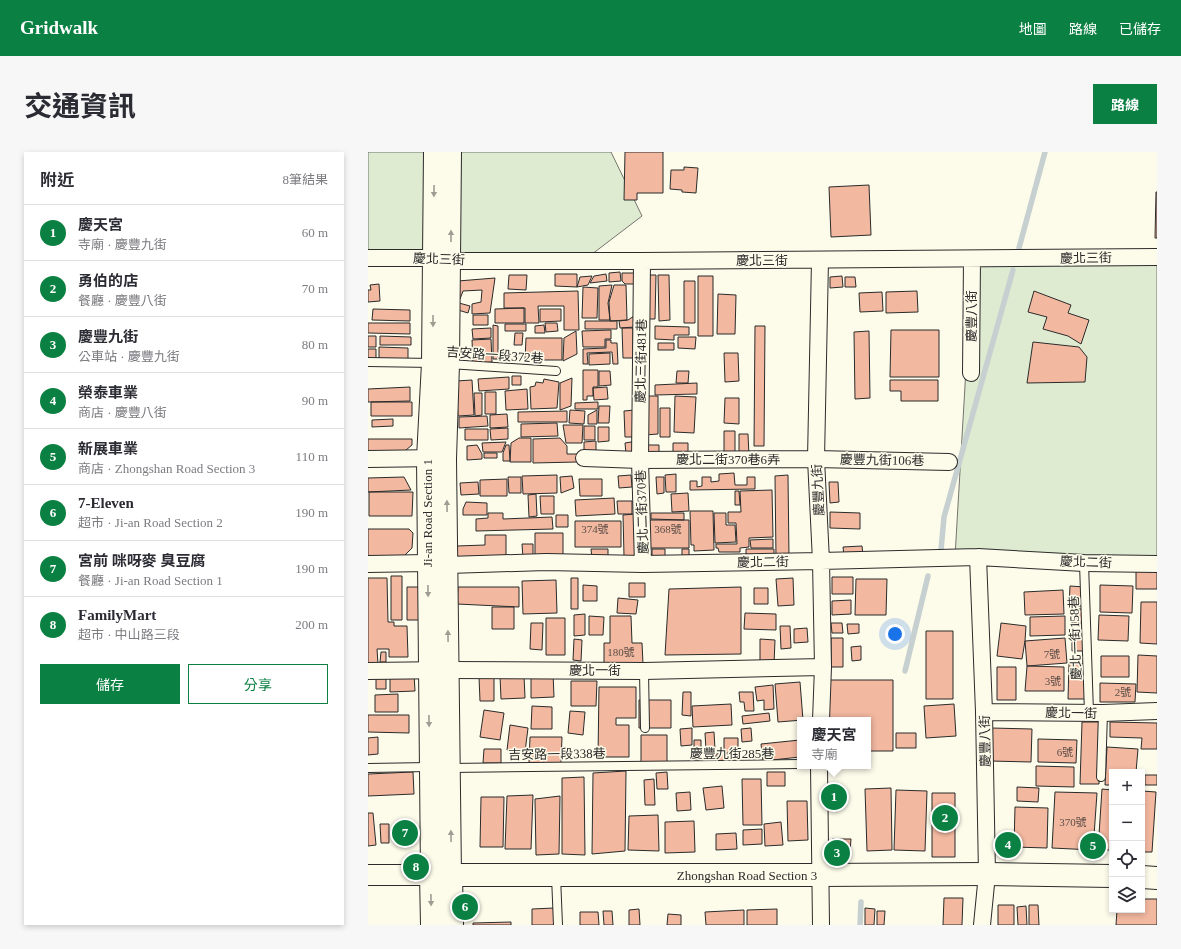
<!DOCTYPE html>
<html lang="zh-TW">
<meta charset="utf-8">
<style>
:root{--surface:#fff;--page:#f7f7f7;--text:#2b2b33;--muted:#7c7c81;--line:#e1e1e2;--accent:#0b8043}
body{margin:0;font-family:"Times New Roman","Noto Sans TC",serif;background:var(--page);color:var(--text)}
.controls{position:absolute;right:12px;bottom:12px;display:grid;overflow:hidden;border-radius:0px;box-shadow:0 2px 6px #0003}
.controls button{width:36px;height:36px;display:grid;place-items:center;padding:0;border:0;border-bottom:1px solid var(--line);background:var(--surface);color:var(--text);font:20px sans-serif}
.you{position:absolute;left:527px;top:482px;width:14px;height:14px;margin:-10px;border:3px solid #fff;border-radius:50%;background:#1a73e8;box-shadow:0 0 0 6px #1a73e833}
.badge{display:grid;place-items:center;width:26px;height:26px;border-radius:50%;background:var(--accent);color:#fff;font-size:13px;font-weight:700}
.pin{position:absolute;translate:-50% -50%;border:2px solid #fff;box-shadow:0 1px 4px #0006}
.popup{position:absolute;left:429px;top:565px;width:74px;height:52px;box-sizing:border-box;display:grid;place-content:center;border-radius:0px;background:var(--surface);filter:drop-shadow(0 1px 3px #0005);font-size:13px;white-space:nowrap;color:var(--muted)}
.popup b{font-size:15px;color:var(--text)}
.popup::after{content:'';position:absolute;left:50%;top:100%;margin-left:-8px;border:8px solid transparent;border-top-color:var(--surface)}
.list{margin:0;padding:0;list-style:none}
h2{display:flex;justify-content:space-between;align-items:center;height:52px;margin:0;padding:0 16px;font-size:17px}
h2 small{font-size:13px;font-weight:400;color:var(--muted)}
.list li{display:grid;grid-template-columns:26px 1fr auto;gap:12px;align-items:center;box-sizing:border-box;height:56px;padding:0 16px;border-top:1px solid var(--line)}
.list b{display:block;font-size:15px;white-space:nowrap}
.list p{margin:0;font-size:13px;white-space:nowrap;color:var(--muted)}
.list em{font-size:13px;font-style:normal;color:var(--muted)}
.actions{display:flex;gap:8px;padding:12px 16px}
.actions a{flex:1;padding:9px 0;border:1px solid var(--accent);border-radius:0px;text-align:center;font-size:14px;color:var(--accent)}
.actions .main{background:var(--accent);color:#fff}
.icon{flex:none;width:22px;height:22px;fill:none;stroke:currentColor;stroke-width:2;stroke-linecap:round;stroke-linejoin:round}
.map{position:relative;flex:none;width:789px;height:773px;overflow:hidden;border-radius:0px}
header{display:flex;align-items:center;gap:24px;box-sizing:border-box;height:56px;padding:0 20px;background:var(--accent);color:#fff}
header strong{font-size:19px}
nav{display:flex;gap:22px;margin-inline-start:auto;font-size:14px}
.intro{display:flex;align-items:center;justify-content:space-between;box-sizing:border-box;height:96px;padding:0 24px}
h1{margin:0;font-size:28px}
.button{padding:10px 18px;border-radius:0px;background:var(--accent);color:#fff;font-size:14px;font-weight:700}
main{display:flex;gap:24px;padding:0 24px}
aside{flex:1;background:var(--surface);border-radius:0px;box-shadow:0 2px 6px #0003}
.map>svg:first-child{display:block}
</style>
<header>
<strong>Gridwalk</strong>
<nav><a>地圖</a><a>路線</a><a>已儲存</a></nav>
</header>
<div class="intro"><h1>交通資訊</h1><a class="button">路線</a></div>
<main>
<aside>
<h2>附近<small>8筆結果</small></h2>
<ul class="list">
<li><span class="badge">1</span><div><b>慶天宮</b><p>寺廟 · 慶豐九街</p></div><em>60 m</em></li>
<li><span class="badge">2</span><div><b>勇伯的店</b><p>餐廳 · 慶豐八街</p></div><em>70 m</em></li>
<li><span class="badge">3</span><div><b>慶豐九街</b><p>公車站 · 慶豐九街</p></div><em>80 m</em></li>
<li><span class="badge">4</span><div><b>榮泰車業</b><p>商店 · 慶豐八街</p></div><em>90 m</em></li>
<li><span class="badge">5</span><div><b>新展車業</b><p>商店 · Zhongshan Road Section 3</p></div><em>110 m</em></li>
<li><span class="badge">6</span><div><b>7-Eleven</b><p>超市 · Ji-an Road Section 2</p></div><em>190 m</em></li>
<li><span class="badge">7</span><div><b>宮前 咪呀麥 臭豆腐</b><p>餐廳 · Ji-an Road Section 1</p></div><em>190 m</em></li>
<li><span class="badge">8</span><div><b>FamilyMart</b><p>超市 · 中山路三段</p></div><em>200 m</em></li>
</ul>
<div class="actions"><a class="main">儲存</a><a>分享</a></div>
</aside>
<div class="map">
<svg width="789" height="773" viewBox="0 0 789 773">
<rect width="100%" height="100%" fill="#fdfbea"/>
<path fill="#deebd1" stroke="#74746e" d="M0,0H59L65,106H0Z
M87,0H243L274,64L215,109H83Z
M789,106V404L587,405L604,114Z"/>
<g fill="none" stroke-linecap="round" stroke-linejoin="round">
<path stroke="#c7d0d0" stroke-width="5.5" d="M651,96L677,0
M573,398L576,365L645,118
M537,519L560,424
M492,773L493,750"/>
</g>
<path fill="#f2b8a0" stroke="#2b2b2b" d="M257,0H295V41H269V48H256Z
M316,15L330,16L328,41L314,40V38L302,37L303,18H316Z
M501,33L503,83L463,85L461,35Z
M788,40H789V86H787Z
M252,120L253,129L241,130V121Z
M254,121H269V132H257L254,129Z
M187,122H209V135L187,134Z
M238,122L239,129L222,131L226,124Z
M141,123H159L158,138L140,137Z
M277,123H288L287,167H277Z
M290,123H301L302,168L291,169Z
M224,124L220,133L209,135L212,125Z
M330,124H345V184H330Z
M474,124L475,135L462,136V125Z
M477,125H487L488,135H477Z
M127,126L122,161L104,162V152L113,150L114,138L95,139L92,147H82L90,129Z
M316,129H327V171H316Z
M11,132L12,149L0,150V138H3L2,133Z
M244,133L240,151L242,168H231V134Z
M246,133H258L259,168L242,169L241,150Z
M215,135L230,136L229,166H214Z
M210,139L211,178H196V154H170L171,171H157V156H136V141Z
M549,139L550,160L518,161V140Z
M666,139L703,153L700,161L721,168L713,192L700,184L675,177L679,165L660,160Z
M514,140L515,159L492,160L491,141Z
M350,142L368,143L367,182H349Z
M91,151L102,154L100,161L90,158Z
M156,156V171H127V157Z
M5,157L42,158V169L4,168Z
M172,157H193V169L172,170Z
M105,163H120V173H105Z
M266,164L267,175L252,176L251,169L260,168Z
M217,169H249V177H217Z
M0,171H42V182L0,181Z
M177,171H189L190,179L178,180Z
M137,172H158V179H137Z
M125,173L130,174V207H125Z
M176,173L177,181H167V174Z
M287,174L321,175V183H306V188L287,187Z
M387,174H397L396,294H386Z
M123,176V186L105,187L104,177Z
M254,176H265V206H255Z
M243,178V187H237V195H215L214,179Z
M523,178H571V225H522Z
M208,179L209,202L195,209L196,186Z
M501,179L502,246L487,247L486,180Z
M147,181H155L154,193H146Z
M0,184H8V195H0Z
M12,184L43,185V193H12Z
M310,185H328L327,197L310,196Z
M158,186H194V208H157Z
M123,187L124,210L105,211L104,188Z
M238,188H243V191H249L250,212H245L244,200L219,201L220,212H215V197L238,196Z
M665,190L711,195L719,205L717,230L659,231Z
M290,191H306V198H290Z
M11,195L40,196V207H11Z
M0,197H8V207H0Z
M242,201V212L221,213V202Z
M356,201H370L371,229L357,230Z
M215,218H230V235H225V244H219V248H215Z
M231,219H242L243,233L231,234Z
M309,219H321L320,231H308Z
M144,224H153V233H144Z
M141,225V237L111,239L110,227Z
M204,226L203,254L192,258V231Z
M176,227L191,230L189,256L163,257L162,235L167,234L168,230L175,231Z
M104,228L106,263L90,264L88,229Z
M522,228H570V249H533V239H522Z
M329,231V242L287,243V233Z
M42,235V249L0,250V237Z
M239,235L240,247L226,248L225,236Z
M159,237L160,257L138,258L137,239Z
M117,240H128V262H117Z
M106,241H114V263L107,264Z
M277,244H290V282L277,283Z
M307,244L328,245L326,281L306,280Z
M357,246H371V272L356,271Z
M3,250H44V264H3Z
M230,250V257H207V251Z
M231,254H242L241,271H230Z
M292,256H302V285H292Z
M202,258L217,259L216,272L201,271Z
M229,258V272H220V263Z
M267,258L268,285H257L256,259Z
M199,259V270H150V260Z
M139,262L140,275L122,276V263Z
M119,264L120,274L91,276V265Z
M25,267V274L4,275V268Z
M189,271L190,284L153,285V272Z
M195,273H215L214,291H198Z
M216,274H227V288H216Z
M230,275H241V289L230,290Z
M140,276V287L123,288L122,277Z
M97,277H120V288H97Z
M356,279H367V304H356Z
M371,282H380L381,304H371Z
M151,286H163V310H142L143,291Z
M192,286L199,294V302H209V310L165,311V287Z
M0,287H44V293L32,303L0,302Z
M228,289V305H216V290Z
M269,289L271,300L258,302L257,291Z
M138,290L134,300H115L114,291Z
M305,291H320V306H305Z
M109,293L114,302V307L99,308V294Z
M138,293H141L142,309H135V301Z
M278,293H291V306H278Z
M116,301H129V306H116Z
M366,321L367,333H379V325H387V337L322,338V329H329V335L334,334V325H343V330L351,329V322Z
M308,322V340H298L297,323Z
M189,323V341L155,342L154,324Z
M263,323L264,335L251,336L250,324Z
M420,323L421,406H408L407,324Z
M204,324L206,336L193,341L192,325Z
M36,325L43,338L0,340V326Z
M140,325H153V341H141Z
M288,325H296V341L289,342Z
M139,327V344H112V328Z
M211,327H234V344H212Z
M110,330L111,342L93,343L92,331Z
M461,330H470L471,350L462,351Z
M404,338L405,385L381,386V395L372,396V400H351L350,396H348V392H369L368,371H360V360H373L372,339Z
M367,339H371L372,353H367Z
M1,340H45L44,364H1Z
M320,341L321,359L304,360L303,342Z
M168,342L169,364L161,365L160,343Z
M172,344H186V362H173Z
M246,346L247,362L208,364L207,348Z
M249,349H264V362H250Z
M98,350L119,351V363H95V357Z
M322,359H345L346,398L326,399V393H323Z
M462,360L492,361V377L462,376Z
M120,361H135V367L184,365L185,377L108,379V367L120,366Z
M283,361H316V368L283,367Z
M346,361H358V373H367L368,390L347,391Z
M267,362L268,404H256L255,363Z
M188,363H200V375H188Z
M278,368H321V396H278Z
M207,369H253V395H207Z
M0,377H41L45,381L44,396L34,406H0Z
M167,381H195V411L167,404Z
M117,383H138V405H89V394L117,393Z
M405,387V396H383L382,388Z
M154,392H165V405L155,406Z
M494,394L495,403L476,404L475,395Z
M223,397H240V406L224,407Z
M284,397H297V405H284Z
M314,397H321V405H314Z
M378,397H406V408H378Z
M768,414L789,415V437H768Z
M23,424H34V468H23Z
M464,425H485V442H464Z
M0,426H19L20,470H26V474H39L40,505H21V497H9L10,512H0Z
M203,426H210V457H203Z
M425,426L426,453L410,454L408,427Z
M488,427H519L518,463H487Z
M188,428L189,461L155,462L154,429Z
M261,431H277V445H261Z
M215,433L229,434V449H215Z
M732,433L765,434L764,461L732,460Z
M702,434L717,435L716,454H701Z
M39,435H55L54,468H39Z
M90,435H151V455L89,452Z
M373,435V502L297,503L301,437Z
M386,436H400V452H386Z
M695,438L696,462L657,463L656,440Z
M250,446L270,448L268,462L249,461Z
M483,448V462L464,463V449Z
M773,450H789V492L772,491Z
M124,455H146V477H124Z
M704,457H716V471H704Z
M377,461L408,462V478L376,477Z
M217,462V483L206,484V463Z
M731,463L761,464L760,489L730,488Z
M221,464L236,465L235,483H221Z
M242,464H263L264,491H274L275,512H236V491H242Z
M697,464V483L662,484V465Z
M178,466H197V503H178Z
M163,471H175L174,498L162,497Z
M463,471H474L475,481H464Z
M633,471L658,474L657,489L654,507L629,504Z
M479,472H491V481L480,482Z
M412,474H422L423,496L413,497Z
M439,476L440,490L426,491V477Z
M558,479H585V547H558Z
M704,485L717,486L716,499H704Z
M463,486H475V515H463Z
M697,486L699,511L659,514L657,489Z
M206,487L214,488L213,509L205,508Z
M392,487L407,488L406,512L392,511Z
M493,494V508L484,509L483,495Z
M13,500H18V510H12Z
M770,503L789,504V541L769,540Z
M733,504H761V525H733Z
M701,511L718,512L717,547H700Z
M659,514L696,515V539H657Z
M629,515H648V548H629Z
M185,521L186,545L163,546V522Z
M8,522H18V537H8Z
M46,522L47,539L22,540V523Z
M156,523L157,546L133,547L132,524Z
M126,524V549H112L111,525Z
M461,528H525V599H500V568H461Z
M203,529H229L228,554H203Z
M432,530L435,568L410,570L407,532Z
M732,531L768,532L767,550H732Z
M405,533L406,557L396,558V548L389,549L387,535Z
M231,535H268V566H248V573H261V605H230Z
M315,540H323V564L314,563Z
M371,540H385L386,559H377L376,550H372Z
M30,542V560H7V543Z
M271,548H303V576H271Z
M363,552L364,573L325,575L324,554Z
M586,552L588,584L558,586L556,554Z
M164,554L184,555V577H163Z
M116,558L136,561L132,588L112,585Z
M202,559L217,560L215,583L200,581Z
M401,561L402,569L375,572L374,564Z
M0,563H41V581L0,580Z
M714,570H733L731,632H712Z
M742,570L789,571V597H773L774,586L742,585Z
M142,573L160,576L157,600L139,598Z
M324,576V593L313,594L312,577Z
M383,576L384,589L374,590L373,577Z
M623,576L664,577L663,610L622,609Z
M346,580L347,597L338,598L337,581Z
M528,581H548V596H528Z
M273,583H299V613H273Z
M10,585V602L0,603V586Z
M162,585H194L193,611H161Z
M356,586H370V601H356Z
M670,587L709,588L708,611L670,610Z
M326,588H333V607H326Z
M432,588V605L395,609L393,592Z
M739,595L770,597L768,620H744V633H737Z
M116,597H133V611H115Z
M359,601V610L348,611V602Z
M668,614L706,615V635L668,634Z
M258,619L257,699L224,702L225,621Z
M45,620L46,642L0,644V622Z
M299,620L300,637H289L288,621Z
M399,620H417V634H399Z
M777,623H789V633H777Z
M216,625L217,703L194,702V626Z
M286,627L287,653H277L276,628Z
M374,627H393L394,673H375Z
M354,634L356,656L338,658L335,636Z
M649,635L671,636L670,650L649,649Z
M523,636L524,698L499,699L497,637Z
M734,637L744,638V698H730Z
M528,638L559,639L557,699L526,698Z
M774,639L788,640L784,700H774Z
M322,640L323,658L309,659L308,641Z
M687,640L729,641L725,698L684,696Z
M564,641H587V705H564Z
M165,643L163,697H137L139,644Z
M192,644L191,702L168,703L167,647Z
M113,645H136L135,695H112Z
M419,649H439L440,688L420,689Z
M647,655L680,656L679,696L646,695Z
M0,661H5L8,693L0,694Z
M290,663L291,699L260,698L261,664Z
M326,669L327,700L297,701V670Z
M413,670L415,693L397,694L396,672Z
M12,672H21V691H13Z
M394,677V692L375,693V678Z
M368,681L369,697L348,698V682Z
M464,687H483L482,699H464Z
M576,746H595L594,773H575Z
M774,747H789V773H748L749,758H774Z
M630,753H646V773H630Z
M661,753H670L671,773H661Z
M658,754L659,773H650L649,755Z
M186,756V773H164V757Z
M497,756L507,757L506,773H497Z
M271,757L272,773H261V758Z
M409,757V773H379V758Z
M376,758V773H338L337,760Z
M235,759H244L245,773H236Z
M509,759H517L516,773H509Z
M212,760H230L231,773H212Z
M300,762L313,763V773H299Z
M143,770V773H105V771Z"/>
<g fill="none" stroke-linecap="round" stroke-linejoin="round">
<defs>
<path id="service" d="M0,210L65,211
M81,212L188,219
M716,411L721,561
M276,519L277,576
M0,616L61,615
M82,616L432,612
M733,625L735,561
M188,724L190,773"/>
<path id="minor" d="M0,106H65L83,109H274L789,105
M452,108L448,307L453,409L455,515L453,568
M274,109L272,308L275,412
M603,221L604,107
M216,306L272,308L448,307L581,310
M0,307L71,306
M610,405L616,560L619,722L614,773
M0,412L59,411L80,413L178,410L275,412L453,409L610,405L716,411L789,412
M0,519L81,518L276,519L455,515
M616,560L735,561L789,559
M451,614L453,773"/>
<path id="tertiary" d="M83,0L81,212L78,307L83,723
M0,723H63L59,306L64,211L66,0"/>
<path id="primary" d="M83,723L84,773
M774,725L789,726
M64,773L63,723H452L619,722L744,724"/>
</defs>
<use href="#service" stroke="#2b2b2b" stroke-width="10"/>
<use href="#minor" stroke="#2b2b2b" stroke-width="18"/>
<use href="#tertiary" stroke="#2b2b2b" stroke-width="22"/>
<use href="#primary" stroke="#2b2b2b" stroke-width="24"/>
<use href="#service" stroke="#fdfbea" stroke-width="8"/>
<use href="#minor" stroke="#fdfbea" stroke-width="16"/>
<use href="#tertiary" stroke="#fdfbea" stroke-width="20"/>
<use href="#primary" stroke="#fdfbea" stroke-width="22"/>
</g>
<defs><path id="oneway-solid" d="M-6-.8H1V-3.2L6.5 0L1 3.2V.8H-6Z"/></defs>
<g fill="#9e9d94">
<use href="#oneway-solid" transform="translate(66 39) rotate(91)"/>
<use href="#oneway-solid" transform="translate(83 84) rotate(-90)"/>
<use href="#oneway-solid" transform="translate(65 169) rotate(90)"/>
<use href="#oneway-solid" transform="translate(79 354) rotate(-91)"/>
<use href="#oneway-solid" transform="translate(60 439) rotate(89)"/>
<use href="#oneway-solid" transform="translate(80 484) rotate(-91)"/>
<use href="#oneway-solid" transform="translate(61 569) rotate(89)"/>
<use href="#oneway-solid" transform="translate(83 684) rotate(-91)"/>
<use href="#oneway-solid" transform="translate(63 748) rotate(89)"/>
</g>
<g text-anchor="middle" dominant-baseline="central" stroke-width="3" stroke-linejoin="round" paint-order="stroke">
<g font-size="11" fill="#5d4e48">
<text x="227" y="377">374號</text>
<text x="300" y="377">368號</text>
<text x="253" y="500">180號</text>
<text x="684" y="502">7號</text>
<text x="685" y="529">3號</text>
<text x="755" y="540">2號</text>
<text x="697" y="600">6號</text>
<text x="705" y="670">370號</text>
</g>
<g font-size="13" fill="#2b2b2b" stroke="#fdfbea">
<text transform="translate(718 106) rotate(-1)">慶北三街</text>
<text transform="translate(71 107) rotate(2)">慶北三街</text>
<text x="394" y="108">慶北三街</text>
<text transform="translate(603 164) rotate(-90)">慶豐八街</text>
<text transform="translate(127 203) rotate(4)">吉安路一段372巷</text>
<text transform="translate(273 209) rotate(-89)">慶北三街481巷</text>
<text x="360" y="307">慶北二街370巷6弄</text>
<text transform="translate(514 308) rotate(1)">慶豐九街106巷</text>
<text transform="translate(450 338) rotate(-93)">慶豐九街</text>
<text transform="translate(274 360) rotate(-92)">慶北二街370巷</text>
<text transform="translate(59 361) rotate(-90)">Ji-an Road Section 1</text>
<text transform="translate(395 410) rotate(-1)">慶北二街</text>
<text transform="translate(718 410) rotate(2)">慶北二街</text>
<text transform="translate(707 486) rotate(-92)">慶北一街158巷</text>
<text x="227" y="518">慶北一街</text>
<text transform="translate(703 561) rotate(1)">慶北一街</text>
<text transform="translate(617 589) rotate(-91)">慶豐八街</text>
<text x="364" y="601">慶豐九街285巷</text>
<text transform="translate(189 602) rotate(-1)">吉安路一段338巷</text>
<text x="379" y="723">Zhongshan Road Section 3</text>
</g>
</g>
</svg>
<div class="controls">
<button>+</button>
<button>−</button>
<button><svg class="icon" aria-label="locate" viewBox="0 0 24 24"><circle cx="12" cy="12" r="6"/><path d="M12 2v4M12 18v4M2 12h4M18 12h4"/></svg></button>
<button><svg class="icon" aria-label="layers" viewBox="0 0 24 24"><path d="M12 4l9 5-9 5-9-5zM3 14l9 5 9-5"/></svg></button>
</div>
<div class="you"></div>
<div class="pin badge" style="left:466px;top:645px">1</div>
<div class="popup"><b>慶天宮</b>寺廟</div>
<div class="pin badge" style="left:577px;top:666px">2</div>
<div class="pin badge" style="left:469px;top:701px">3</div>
<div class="pin badge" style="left:640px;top:693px">4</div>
<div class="pin badge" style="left:725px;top:694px">5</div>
<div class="pin badge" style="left:97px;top:755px">6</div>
<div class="pin badge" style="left:37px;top:681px">7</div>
<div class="pin badge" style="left:48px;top:715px">8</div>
</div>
</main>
